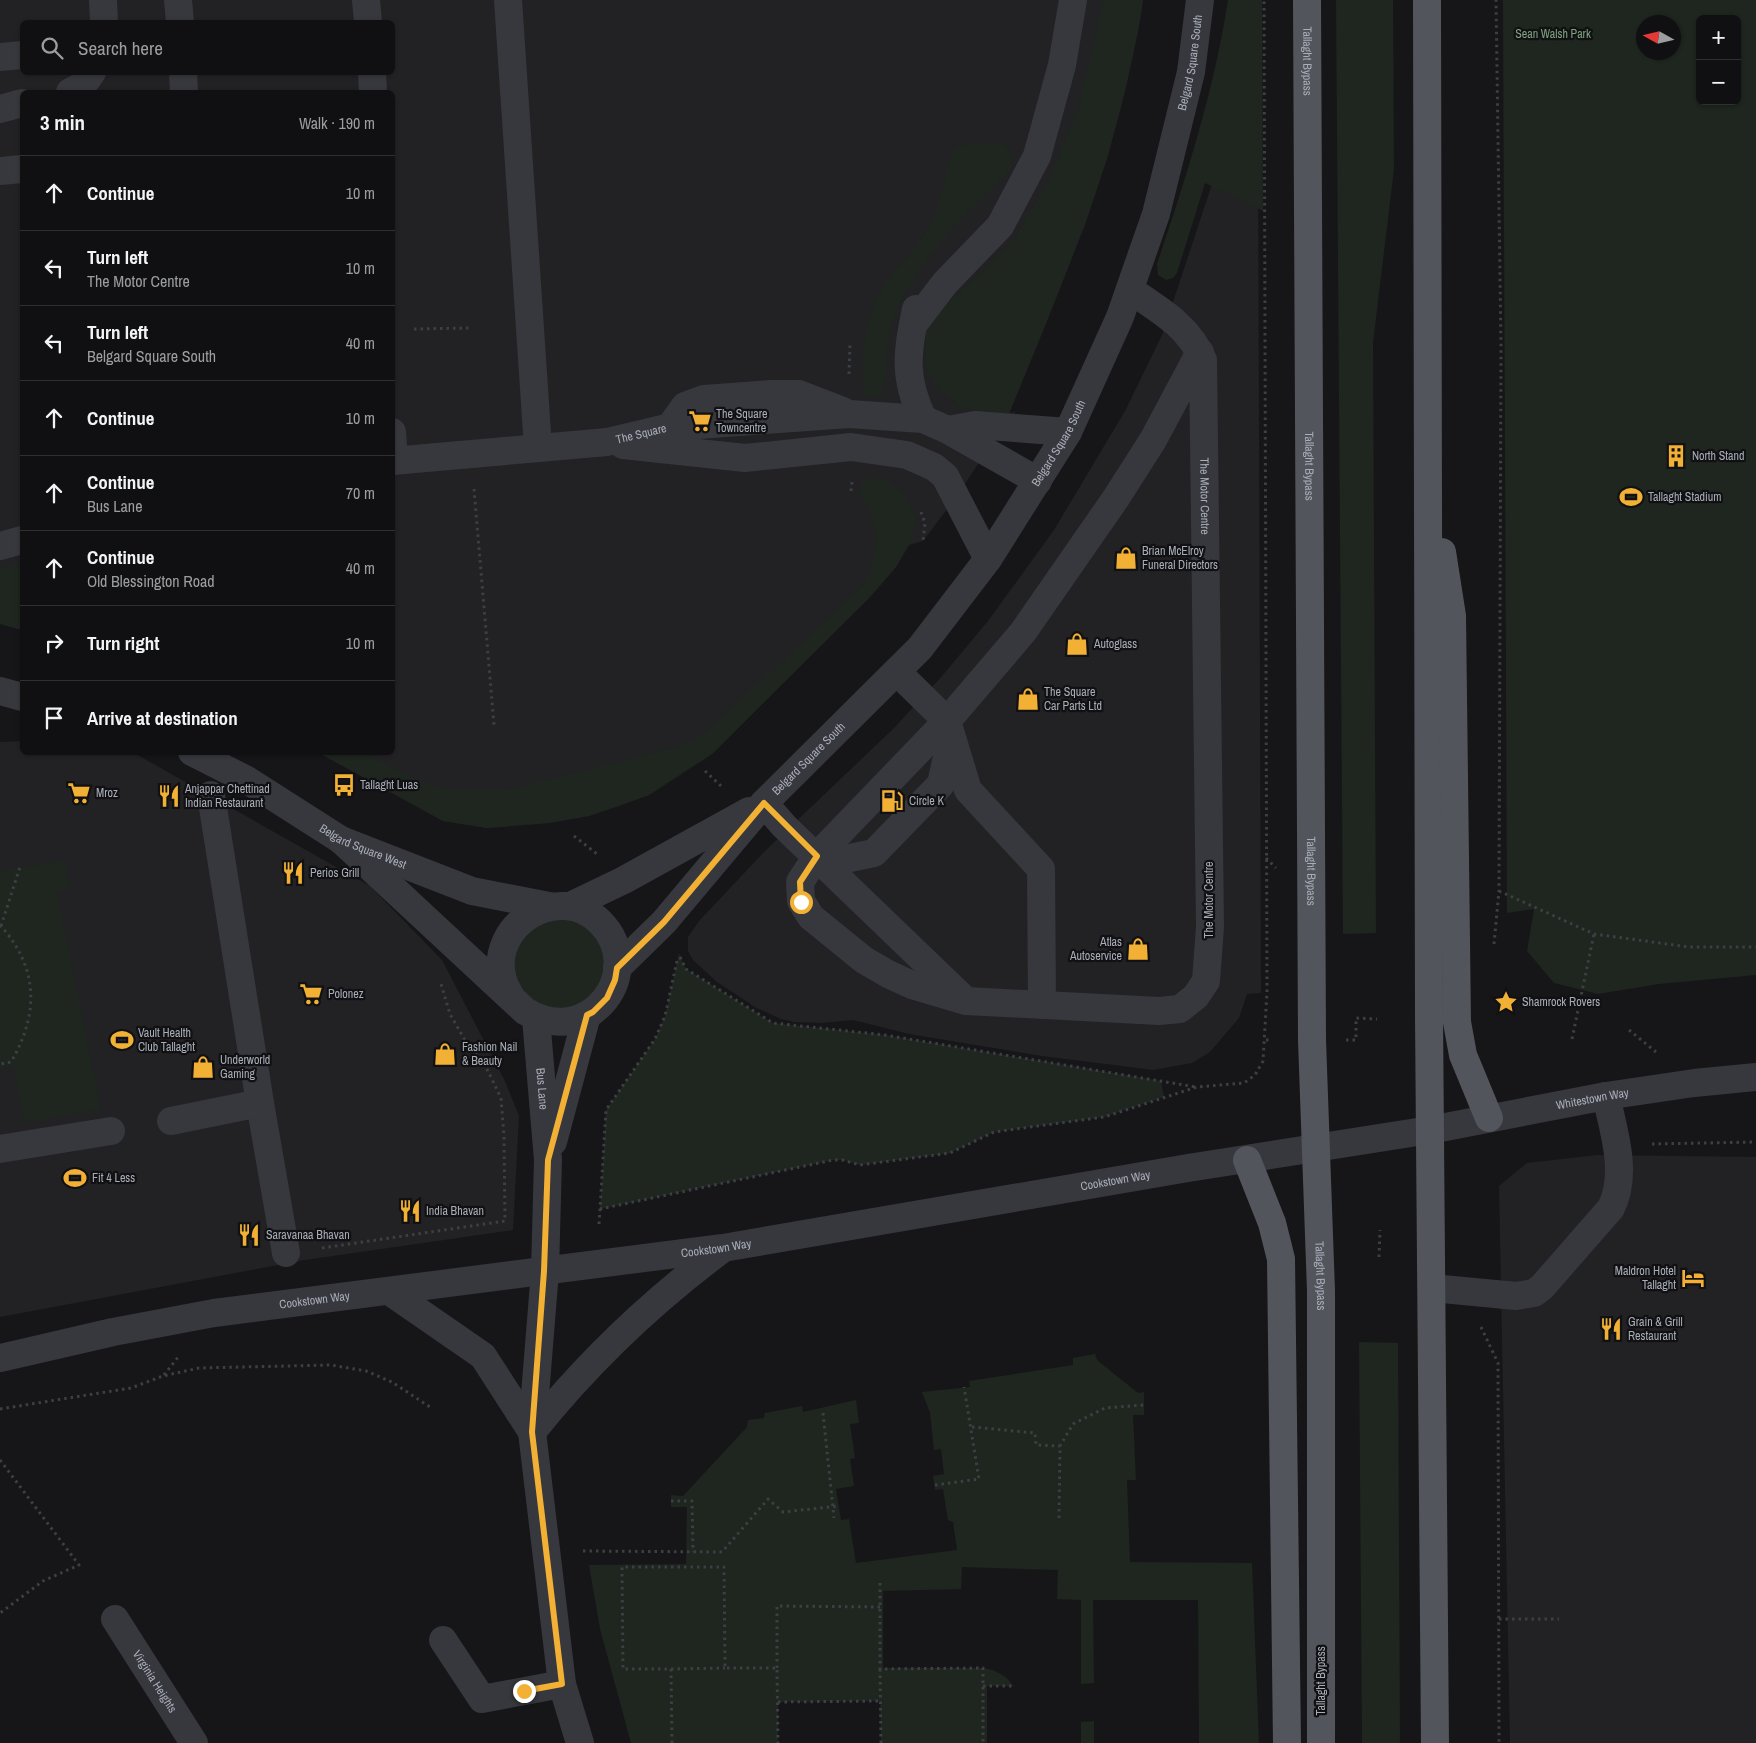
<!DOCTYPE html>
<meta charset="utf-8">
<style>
:root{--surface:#101012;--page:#19191b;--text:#f1f3f6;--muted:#9c9d9f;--line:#303032}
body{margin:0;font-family:"Archivo Narrow",sans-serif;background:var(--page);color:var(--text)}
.controls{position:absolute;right:15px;top:15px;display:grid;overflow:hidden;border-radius:8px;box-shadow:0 1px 4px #0004}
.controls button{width:45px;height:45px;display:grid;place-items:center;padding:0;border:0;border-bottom:1px solid var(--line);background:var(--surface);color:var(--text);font:25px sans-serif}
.compass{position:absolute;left:1636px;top:15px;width:45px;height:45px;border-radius:50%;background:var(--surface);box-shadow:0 1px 4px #0004;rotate:278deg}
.stop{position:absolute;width:15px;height:15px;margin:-11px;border:4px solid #f2b134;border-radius:50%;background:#fff}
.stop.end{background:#f2b134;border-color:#fff;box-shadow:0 1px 5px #0008}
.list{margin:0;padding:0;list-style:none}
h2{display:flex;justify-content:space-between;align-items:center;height:65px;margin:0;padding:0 20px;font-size:21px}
h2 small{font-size:16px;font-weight:400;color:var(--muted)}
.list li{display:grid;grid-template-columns:32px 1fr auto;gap:15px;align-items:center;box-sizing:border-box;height:75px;padding:0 20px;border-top:1px solid var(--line)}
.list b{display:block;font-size:19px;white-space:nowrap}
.list p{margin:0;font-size:16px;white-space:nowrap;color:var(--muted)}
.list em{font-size:16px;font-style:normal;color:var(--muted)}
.icon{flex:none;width:28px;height:28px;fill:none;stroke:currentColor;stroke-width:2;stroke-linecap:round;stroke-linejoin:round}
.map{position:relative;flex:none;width:1756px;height:1743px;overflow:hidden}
.search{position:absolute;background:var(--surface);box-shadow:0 1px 4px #0004;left:20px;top:20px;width:375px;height:55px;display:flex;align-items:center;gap:12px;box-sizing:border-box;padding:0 18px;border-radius:8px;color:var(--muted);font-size:19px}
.panel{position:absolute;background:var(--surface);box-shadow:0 1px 4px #0004;left:20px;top:90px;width:375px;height:665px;border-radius:8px}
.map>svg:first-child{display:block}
</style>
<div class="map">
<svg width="1756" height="1743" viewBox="0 0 1756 1743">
<rect width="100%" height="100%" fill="#161618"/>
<path fill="#222225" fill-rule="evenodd" d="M0,0H1143L1125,90L1108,156L1084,228L1009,413L1016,412L1001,429L955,499L923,541L909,545L896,567L870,597L712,754L649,795L619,806L589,816L549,823L487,828L443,821L319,753L392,752V92H22V630L0,624ZM22,22H392V72H22Z
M1226,142L1258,143L1261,993L1247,994L1239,1018L1210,1052L1192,1063L1153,1070L1042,1056L909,1034L853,1020L820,1023L794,1022L781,1019L755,1007L717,982L693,960L688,951V937L699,921L766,850L894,728L942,676L988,621L1054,530L1125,411L1162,335Z
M22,741V752L134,753L370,886L442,960L505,1081L519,1116L513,1230L305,1260L0,1317V742Z
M1597,1155L1756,1157V1743H1510L1499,1186L1527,1163Z"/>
<path fill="#1e261f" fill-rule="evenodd" d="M1103,0H1143C1141,20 1136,40 1132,60C1106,185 1057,296 1009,414L985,413L961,407L942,392L925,368L926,329L933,315L984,271L1014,240L1048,182L1079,106Z
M1228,0H1262L1263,211L1205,183L1177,273L1173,278L1166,280L1158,275L1157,264C1186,178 1214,91 1228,0Z
M1336,0H1393L1394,169L1373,343L1376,933L1343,934Z
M1503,0H1756V975L1659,984L1598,994L1554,983L1527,951L1534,909L1507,913ZM1700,19H1737V101H1700ZM1644,22H1674V52H1644Z
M1002,144L1010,150L1012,163L1011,169C967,216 912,260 892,323C884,346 890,372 881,394L873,398L864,395C860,357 864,314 887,282C900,264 918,247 929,227C941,204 944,176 953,151L962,145Z
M877,477C901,487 905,497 917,519L909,545L896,567L870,597L712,754L649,795L589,816L549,823L487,828L443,821L319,753H364L413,778L435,786L453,790H506L676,747L700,737L863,586C880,549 883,527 858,493C859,483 868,479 877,477Z
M22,565V630L0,624V567Z
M64,860L70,890L57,893L101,1109L24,1123L13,1067L0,1069V871Z
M532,915H587L615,963L576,1017L514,996L508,944Z
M679,953L686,969L773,1023L885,1035L1161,1081L1164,1097L1104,1117L994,1132L950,1153L860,1165L842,1160H833L600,1209L606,1110L655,1039L665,1016Z
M1359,1342L1398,1343L1400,1743H1362Z
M1095,1354L1097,1360L1138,1393L1144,1392V1415H1133L1136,1480H1127L1130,1562L1252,1563L1259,1743H1199L1198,1600H1093L1094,1683L1081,1684V1600L1057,1599L1058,1570L962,1567L961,1589L883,1591V1668H983C996,1670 1006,1675 1013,1686H987V1743H881L880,1701L778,1702V1743H631L600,1629L589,1565L686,1564L687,1507H671V1495L683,1496L747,1427L748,1420L764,1418L765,1413L802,1406L803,1412L856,1400L859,1423L850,1424L855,1458L850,1459L854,1486L836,1489L841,1520L849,1519L856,1563L957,1550L953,1522L948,1520L943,1489L935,1490L933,1476L944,1474L941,1449L934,1450L930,1413L922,1392L970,1387L969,1381L1073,1365V1358Z
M1094,1721V1743H1081V1722Z"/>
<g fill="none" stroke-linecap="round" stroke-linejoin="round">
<path stroke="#3d3f44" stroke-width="3" stroke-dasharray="2.5 4" stroke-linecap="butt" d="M414,329L469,328
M849,374L850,343
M474,489L494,725
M851,491L852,482
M921,512L925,523L923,541
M705,771L721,786
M574,836L597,854
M1266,858L1276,868
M1499,891L1594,934L1689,947H1756
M0,925C39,968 39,1014 11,1062L0,1064
M1,926L20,867
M1494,944L1499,891L1501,346L1496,0
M680,957L686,969L773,1023L885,1035L1196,1087
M677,961L665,1016L655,1039L606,1110L600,1209L833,1160H842L860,1165L950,1153L994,1132L1104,1117L1197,1087L1244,1083L1255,1075L1263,1061L1267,992L1264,0
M1629,1030L1656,1052
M1572,1039L1594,934
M1266,1040H1272
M1346,1040H1356V1018L1377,1019
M1652,1144L1756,1142
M599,1224L600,1209
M322,1248L505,1221L504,1136L501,1098L485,1065L466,1042L450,1014L441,984
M1379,1257L1380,1230
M1481,1327L1498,1363L1499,1743
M164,1375L179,1356
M0,1409L131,1388L163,1376L199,1368L331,1365L366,1371L392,1382L433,1409
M823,1413L834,1518
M972,1427L1035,1433L1036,1445L1060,1446
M0,1460L79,1565L43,1581L0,1613
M935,1485L979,1479L964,1387
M671,1501H692L693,1552
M1059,1518L1060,1446L1073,1424L1105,1408L1144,1405
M583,1551L722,1552L768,1499L783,1512L839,1506
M880,1583V1669L983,1668V1743
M1499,1619H1559
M777,1668V1606L880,1607
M671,1669L725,1668
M880,1669L881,1743
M983,1686H1013
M778,1702L880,1701
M672,1743L671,1669H623L622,1567H724L725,1668H777L778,1743"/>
<g stroke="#37383d" stroke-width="28">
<path d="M103,0L104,22"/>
<path d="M178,0L180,22"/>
<path d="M366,0L368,22"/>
<path d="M508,0L538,448"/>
<path d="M0,57L22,55"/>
<path d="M183,72L184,92"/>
<path d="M372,72L373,92"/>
<path d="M70,92L83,85L92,72"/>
<path d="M0,109L22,103"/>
<path d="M0,171L22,169"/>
<path id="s1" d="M1130,290C1158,309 1189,326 1203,360L1210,927L1206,981L1196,996L1180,1009L1159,1011L966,1001L912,985L888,974L864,960L811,917L801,901L800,882L817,856L947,721L1023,632L1116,498L1153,440L1200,352"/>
<path d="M916,309C907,353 903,377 923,419"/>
<path d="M913,325L945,283L1000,226L1037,156L1062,65L1073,0"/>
<path d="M670,427L685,406L704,399L771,394H799L843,411"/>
<path d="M948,430L975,425L1068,432"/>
<path d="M392,432L394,461"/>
<path d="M623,445L745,458L851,447L907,455L934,467L945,476L988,559"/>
<path id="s2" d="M392,461L607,442L670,427L849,414L923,419L948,430L1038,481"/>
<path d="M0,546L22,540"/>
<path d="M897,672L947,721L968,790L1041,869L1042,1005"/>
<path d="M0,691L22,697"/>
<path id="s3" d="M192,752L247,780L341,840L472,891L549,906"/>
<path d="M211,795L260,1103L286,1253"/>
<path d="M764,803L784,826L964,999"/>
<path d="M341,840L525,1011C590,1051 648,970 600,922C559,881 487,925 503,980C504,986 509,992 511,997"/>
<path d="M817,856L845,859L874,853L941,784L947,757V738"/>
<path d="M570,906L624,880L749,811"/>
<path id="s4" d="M617,968L664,922L764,803L920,648L988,559L1068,432L1120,317L1156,214L1191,72L1200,0"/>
<path id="s5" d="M536,1018L548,1160L545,1271L532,1432L562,1684L580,1743"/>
<path d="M171,1121L260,1103"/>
<path d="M553,1142L587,1015"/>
<path d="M0,1149L111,1131"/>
<path d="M1432,1288L1516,1296L1534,1293L1542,1287L1611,1208C1628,1174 1614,1132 1606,1096"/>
<path d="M389,1291L483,1356L532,1432"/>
<path id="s6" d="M0,1358L113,1332L214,1313L723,1248L1188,1168L1430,1130L1606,1096L1694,1083L1756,1077"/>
<path d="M532,1432C588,1362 650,1303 721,1250"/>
<path id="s7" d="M115,1619L194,1743"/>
<path d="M443,1640L482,1699L562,1684"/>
</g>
<g stroke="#53555c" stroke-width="28">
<path id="s8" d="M1307,0L1312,1040L1321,1291V1743"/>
<path d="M1427,0L1429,1017L1435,1743"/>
<path d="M1442,552L1452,616L1457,1022L1463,1055L1489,1118"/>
<path d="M1247,1160L1272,1223L1281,1259L1287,1743"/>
</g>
</g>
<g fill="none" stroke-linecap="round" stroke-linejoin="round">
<path stroke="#f2b134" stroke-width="6" d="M524,1691L562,1684L532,1432L544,1271L548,1160L587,1015L593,1012L607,998L615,980L617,968L664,922L764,803L817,856L800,882L801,902"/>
</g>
<defs>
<symbol id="supermarket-bare" viewBox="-9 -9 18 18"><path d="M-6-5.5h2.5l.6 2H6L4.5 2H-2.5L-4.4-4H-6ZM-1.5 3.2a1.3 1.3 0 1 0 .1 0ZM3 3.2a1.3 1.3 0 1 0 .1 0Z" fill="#f2b134" stroke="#111113" stroke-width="2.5" paint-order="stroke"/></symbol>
<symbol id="building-bare" viewBox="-9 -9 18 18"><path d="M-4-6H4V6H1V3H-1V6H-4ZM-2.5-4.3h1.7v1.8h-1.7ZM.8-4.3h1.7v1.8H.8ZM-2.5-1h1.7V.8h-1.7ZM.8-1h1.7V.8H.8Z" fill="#f2b134" stroke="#111113" stroke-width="2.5" paint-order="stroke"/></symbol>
<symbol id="stadium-bare" viewBox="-9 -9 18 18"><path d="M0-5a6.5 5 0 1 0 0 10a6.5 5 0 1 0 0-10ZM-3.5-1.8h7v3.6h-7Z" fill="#f2b134" stroke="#111113" stroke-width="2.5" paint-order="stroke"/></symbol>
<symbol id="shop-bare" viewBox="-9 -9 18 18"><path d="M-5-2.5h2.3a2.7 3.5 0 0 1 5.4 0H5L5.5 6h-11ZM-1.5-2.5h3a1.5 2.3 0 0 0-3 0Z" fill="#f2b134" stroke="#111113" stroke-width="2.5" paint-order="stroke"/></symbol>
<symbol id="bus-bare" viewBox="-9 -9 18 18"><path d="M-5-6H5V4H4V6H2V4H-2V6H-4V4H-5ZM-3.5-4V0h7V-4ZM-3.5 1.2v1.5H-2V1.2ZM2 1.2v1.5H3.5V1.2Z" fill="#f2b134" stroke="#111113" stroke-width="2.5" paint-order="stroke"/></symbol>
<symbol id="restaurant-bare" viewBox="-9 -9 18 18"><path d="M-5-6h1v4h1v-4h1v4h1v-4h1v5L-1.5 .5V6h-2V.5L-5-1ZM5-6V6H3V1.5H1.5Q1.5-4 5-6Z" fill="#f2b134" stroke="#111113" stroke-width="2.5" paint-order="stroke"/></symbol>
<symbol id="fuel-bare" viewBox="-9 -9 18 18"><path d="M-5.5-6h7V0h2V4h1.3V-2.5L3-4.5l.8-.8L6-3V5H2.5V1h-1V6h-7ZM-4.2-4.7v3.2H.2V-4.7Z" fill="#f2b134" stroke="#111113" stroke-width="2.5" paint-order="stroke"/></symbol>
<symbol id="sight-bare" viewBox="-9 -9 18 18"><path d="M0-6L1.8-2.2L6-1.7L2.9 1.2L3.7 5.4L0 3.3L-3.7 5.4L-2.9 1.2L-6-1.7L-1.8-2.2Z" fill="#f2b134" stroke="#111113" stroke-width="2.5" paint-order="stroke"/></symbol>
<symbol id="hotel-bare" viewBox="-9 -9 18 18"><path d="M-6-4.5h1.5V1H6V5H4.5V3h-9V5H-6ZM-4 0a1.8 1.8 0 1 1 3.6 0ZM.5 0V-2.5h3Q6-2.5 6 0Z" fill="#f2b134" stroke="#111113" stroke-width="2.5" paint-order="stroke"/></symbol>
</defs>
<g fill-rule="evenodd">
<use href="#supermarket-bare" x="684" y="405" width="32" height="32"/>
<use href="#building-bare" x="1660" y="440" width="32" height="32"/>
<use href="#stadium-bare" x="1615" y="481" width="32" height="32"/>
<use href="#shop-bare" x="1110" y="542" width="32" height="32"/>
<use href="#shop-bare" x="1061" y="628" width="32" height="32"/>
<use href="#shop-bare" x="1012" y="683" width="32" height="32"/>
<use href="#bus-bare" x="328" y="769" width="32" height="32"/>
<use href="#supermarket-bare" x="63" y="777" width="32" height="32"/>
<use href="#restaurant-bare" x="153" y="780" width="32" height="32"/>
<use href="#fuel-bare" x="876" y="785" width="32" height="32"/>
<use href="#restaurant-bare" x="277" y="857" width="32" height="32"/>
<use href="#shop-bare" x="1122" y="933" width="32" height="32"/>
<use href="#supermarket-bare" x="295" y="978" width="32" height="32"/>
<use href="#sight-bare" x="1490" y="986" width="32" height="32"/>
<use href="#stadium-bare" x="106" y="1024" width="32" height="32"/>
<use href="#shop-bare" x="429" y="1038" width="32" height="32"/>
<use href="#shop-bare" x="187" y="1051" width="32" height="32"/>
<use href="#stadium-bare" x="59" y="1162" width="32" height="32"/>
<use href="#restaurant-bare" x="394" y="1195" width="32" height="32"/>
<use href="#restaurant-bare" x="233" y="1219" width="32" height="32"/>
<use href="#hotel-bare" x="1677" y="1262" width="32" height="32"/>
<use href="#restaurant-bare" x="1595" y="1313" width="32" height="32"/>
</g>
<g text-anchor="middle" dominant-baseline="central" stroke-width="4.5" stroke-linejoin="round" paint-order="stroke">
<g font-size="12" fill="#7fa381" stroke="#111113">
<text x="1553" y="34">Sean Walsh Park</text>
</g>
<g font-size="12" fill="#a8adb8" stroke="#111113">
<text stroke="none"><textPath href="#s4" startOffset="1094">Belgard Square South</textPath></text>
<text stroke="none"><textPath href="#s8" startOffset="61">Tallaght Bypass</textPath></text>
<text stroke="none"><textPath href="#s2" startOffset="251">The Square</textPath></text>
<text stroke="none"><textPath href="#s4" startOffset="689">Belgard Square South</textPath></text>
<text stroke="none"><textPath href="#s8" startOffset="466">Tallaght Bypass</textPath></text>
<text stroke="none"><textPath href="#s1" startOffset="239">The Motor Centre</textPath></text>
<text stroke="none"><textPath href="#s4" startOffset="284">Belgard Square South</textPath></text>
<text stroke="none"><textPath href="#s3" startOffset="196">Belgard Square West</textPath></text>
<text stroke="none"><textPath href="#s8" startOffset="871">Tallaght Bypass</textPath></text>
<text transform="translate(1209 900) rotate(-90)">The Motor Centre</text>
<text stroke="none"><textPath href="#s5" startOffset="71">Bus Lane</textPath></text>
<text stroke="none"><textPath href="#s6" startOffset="1614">Whitestown Way</textPath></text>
<text stroke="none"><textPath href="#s6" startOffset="1130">Cookstown Way</textPath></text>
<text stroke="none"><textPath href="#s6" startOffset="725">Cookstown Way</textPath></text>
<text stroke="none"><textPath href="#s8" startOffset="1276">Tallaght Bypass</textPath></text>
<text stroke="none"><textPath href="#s6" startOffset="320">Cookstown Way</textPath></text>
<text stroke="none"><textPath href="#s7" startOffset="74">Virginia Heights</textPath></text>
<text transform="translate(1321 1681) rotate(-90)">Tallaght Bypass</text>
</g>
<g font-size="12" fill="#a8adb8" stroke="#111113" text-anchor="start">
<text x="716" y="414">The Square<tspan x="716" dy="14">Towncentre</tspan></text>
<text x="1692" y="456">North Stand</text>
<text x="1648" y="497">Tallaght Stadium</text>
<text x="1142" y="551">Brian McElroy<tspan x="1142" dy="14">Funeral Directors</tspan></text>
<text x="1094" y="644">Autoglass</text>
<text x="1044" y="692">The Square<tspan x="1044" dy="14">Car Parts Ltd</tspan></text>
<text x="360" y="785">Tallaght Luas</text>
<text x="185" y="789">Anjappar Chettinad<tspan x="185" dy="14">Indian Restaurant</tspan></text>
<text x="96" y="793">Mroz</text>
<text x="909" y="801">Circle K</text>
<text x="310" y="873">Perios Grill</text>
<text x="1122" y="942" text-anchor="end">Atlas<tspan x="1122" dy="14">Autoservice</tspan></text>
<text x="328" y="994">Polonez</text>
<text x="1522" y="1002">Shamrock Rovers</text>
<text x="138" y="1033">Vault Health<tspan x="138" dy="14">Club Tallaght</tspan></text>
<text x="462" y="1047">Fashion Nail<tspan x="462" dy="14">&amp; Beauty</tspan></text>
<text x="220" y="1060">Underworld<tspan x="220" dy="14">Gaming</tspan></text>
<text x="92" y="1178">Fit 4 Less</text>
<text x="426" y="1211">India Bhavan</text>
<text x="266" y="1235">Saravanaa Bhavan</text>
<text x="1676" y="1271" text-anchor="end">Maldron Hotel<tspan x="1676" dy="14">Tallaght</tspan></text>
<text x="1628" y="1322">Grain &amp; Grill<tspan x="1628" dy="14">Restaurant</tspan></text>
</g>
</g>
</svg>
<div class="controls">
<button>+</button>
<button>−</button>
</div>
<svg class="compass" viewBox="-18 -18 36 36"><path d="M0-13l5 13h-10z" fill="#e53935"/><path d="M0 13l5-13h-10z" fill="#9c9d9f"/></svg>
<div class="stop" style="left:801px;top:902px"></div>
<div class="stop end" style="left:524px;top:1691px"></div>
<div class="search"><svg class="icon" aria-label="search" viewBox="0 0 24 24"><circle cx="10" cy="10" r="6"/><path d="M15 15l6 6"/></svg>Search here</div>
<section class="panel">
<h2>3 min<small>Walk · 190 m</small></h2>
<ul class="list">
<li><svg class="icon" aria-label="ahead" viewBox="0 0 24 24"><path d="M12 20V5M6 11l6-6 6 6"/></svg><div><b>Continue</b></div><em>10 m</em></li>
<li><svg class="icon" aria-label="left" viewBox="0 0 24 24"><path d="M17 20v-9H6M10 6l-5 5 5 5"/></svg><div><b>Turn left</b><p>The Motor Centre</p></div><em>10 m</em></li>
<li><svg class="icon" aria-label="left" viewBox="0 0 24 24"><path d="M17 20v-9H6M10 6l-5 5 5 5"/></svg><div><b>Turn left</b><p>Belgard Square South</p></div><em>40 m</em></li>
<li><svg class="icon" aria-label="ahead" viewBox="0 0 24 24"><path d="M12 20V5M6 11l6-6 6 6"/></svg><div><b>Continue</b></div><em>10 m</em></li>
<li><svg class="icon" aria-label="ahead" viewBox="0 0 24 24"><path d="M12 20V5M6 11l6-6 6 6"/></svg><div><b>Continue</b><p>Bus Lane</p></div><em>70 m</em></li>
<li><svg class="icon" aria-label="ahead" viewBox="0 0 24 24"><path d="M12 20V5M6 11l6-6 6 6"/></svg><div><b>Continue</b><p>Old Blessington Road</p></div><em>40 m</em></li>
<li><svg class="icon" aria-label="right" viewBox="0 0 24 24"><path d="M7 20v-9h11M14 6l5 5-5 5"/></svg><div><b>Turn right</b></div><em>10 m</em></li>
<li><svg class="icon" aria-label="arrive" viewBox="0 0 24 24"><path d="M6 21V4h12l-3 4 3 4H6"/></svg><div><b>Arrive at destination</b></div></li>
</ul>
</section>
</div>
